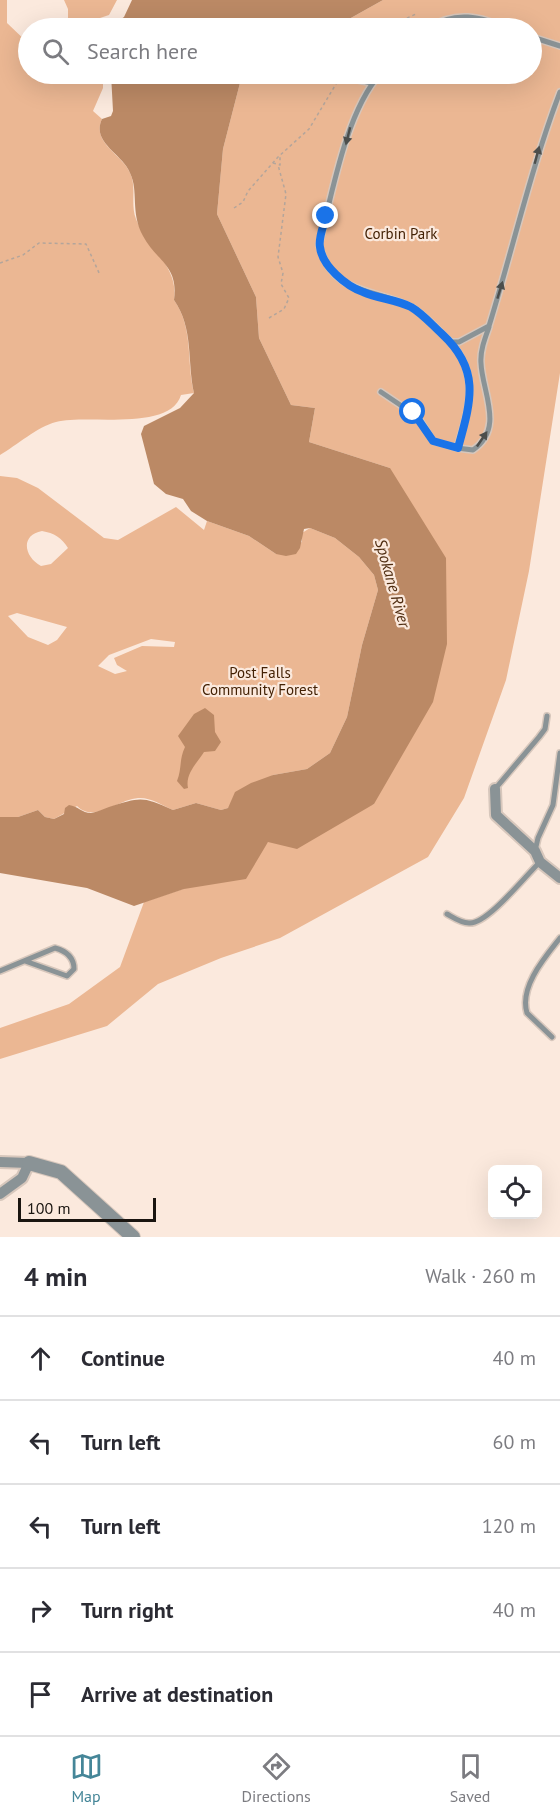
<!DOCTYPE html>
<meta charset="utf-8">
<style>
:root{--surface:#fff;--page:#f2f2f3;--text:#2b2b33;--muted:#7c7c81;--line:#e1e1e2;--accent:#458698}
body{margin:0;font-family:"PT Sans",sans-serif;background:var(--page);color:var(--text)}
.controls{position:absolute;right:18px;bottom:18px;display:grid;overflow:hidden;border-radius:9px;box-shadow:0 6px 24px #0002}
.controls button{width:54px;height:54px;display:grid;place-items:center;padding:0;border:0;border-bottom:2px solid var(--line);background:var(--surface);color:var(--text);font:30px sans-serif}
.scale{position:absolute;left:18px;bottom:15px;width:138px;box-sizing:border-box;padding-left:6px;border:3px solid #1a1510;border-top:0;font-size:16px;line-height:21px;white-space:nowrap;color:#1a1510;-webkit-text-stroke:4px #fbe9dd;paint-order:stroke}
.stop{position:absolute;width:18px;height:18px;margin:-14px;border:4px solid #1a73e8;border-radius:50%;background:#fff}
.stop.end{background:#1a73e8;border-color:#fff;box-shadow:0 2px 6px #0008}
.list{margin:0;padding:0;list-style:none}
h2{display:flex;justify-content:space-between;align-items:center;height:78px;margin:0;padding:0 24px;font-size:26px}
h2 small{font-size:20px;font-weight:400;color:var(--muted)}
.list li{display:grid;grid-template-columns:39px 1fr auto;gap:18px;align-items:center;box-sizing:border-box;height:84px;padding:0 24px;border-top:2px solid var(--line)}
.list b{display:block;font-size:22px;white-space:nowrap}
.list em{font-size:20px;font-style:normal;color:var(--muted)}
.icon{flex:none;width:33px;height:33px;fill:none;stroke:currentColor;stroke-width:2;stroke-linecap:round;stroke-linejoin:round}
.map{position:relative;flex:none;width:560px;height:1237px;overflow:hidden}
.search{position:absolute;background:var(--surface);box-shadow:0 6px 24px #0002;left:18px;right:18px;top:18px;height:66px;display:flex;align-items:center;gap:15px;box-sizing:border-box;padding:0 21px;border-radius:33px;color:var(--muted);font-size:22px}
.sheet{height:498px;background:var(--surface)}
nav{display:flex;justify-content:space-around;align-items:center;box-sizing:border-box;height:84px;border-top:2px solid var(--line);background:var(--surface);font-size:16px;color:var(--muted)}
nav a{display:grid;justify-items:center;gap:3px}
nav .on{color:var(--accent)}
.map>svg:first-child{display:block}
</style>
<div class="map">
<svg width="560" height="1237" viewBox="0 0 560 1237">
<rect width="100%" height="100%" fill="#fbe9dd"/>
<path fill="#ebb793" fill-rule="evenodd" d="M0,0H7V23L28,43V74H103V88L93,111L102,119C91,143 122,154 130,173C137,187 130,204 136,219C147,249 179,265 174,300C194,329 186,361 194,393L181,395C170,432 87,414 56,422C37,427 17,445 0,455Z
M64,0H117L109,15L94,20L95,28H68V9Z
M383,0H560V373L529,571L506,680L464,798L428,857L280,938L221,958L158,984L107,1026L0,1059V1028L69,1004L120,967L144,902L183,889L268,842L374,804L390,468L309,442L315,408L291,405L259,338L256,297L217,214L223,149L241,79L245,74H532V28H318L349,19Z
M0,476L17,478L38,488L104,538L118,540L176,507L204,530L207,521L249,536L276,554L302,542V533L310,528L335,538L359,557L374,575L378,590L362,645L347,717L330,753L307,769L273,775L228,808L221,810L196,803L173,810C162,805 150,797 138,798C117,800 94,823 77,806L54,819L45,817L38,810L18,817H0ZM42,531C54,533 62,538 68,548L51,564L41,566C24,557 20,535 42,531ZM17,613L67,627L57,640L48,645L28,637L8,616ZM151,639L175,642L174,647L142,646L114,658L117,665L127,671L115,674L98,666L109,655Z"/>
<path fill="#bb8965" d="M132,0H383L349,19L317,28H108L124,17Z
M111,74H245L241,79L223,149L217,214L256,297L259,338L291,405L315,408L309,442L390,468L446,558L447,644L433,702L374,804L297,849L268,842L246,879L184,889L134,906L87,888L0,873V817H18L38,810L45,817L54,819L64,814L65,808L69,805C78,806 82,813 91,813C97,812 103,809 109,807C141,797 142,796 173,810L196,803L221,810L228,808L235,792L251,783L273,775L307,769L330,753L347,717L362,645L378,590L374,575L359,557L335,538L310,528L304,529L300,548L296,554L286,556L276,554L249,536L207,521L191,511L183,499L166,494L154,484L141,434L144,426L180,408L194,393C187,361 194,329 174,300C179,265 156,261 143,236C130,212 139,191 130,173C122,153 91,143 102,119L111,116L113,111Z
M205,708L214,715L215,732L221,742L215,751L204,752C197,763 185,774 188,788L184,789L177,781C182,769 179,759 185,747L178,736L194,714Z"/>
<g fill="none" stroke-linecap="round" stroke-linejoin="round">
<defs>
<path id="service" d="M427,28C458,10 478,17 510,28
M532,37L560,46
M314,74H322
M343,74L349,78L372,83
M365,74L372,83
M380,74C346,112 332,194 319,245C333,298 377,287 413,308C428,317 438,331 451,342H459L489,326C513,248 531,168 560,92
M451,342C480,378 469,407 457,448L473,450C505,428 482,392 481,363C480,351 485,338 489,327
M381,392L418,417L433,441L457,448
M495,789L539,737L545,729L547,716
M535,851L538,838L553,805L560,753
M447,914C454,918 461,923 469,923C487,925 526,875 540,862
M0,971L55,948C66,951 74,957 74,969L67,976L25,961
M552,1037L527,1013C519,987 545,957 560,938"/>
<path id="minor" d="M495,789L496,815L535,851L540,862L560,878
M0,1162L29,1163L22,1178L0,1194"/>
<path id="tertiary" d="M29,1163L61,1172L133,1237"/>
</defs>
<use href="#service" stroke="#d7c7bc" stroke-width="8"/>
<use href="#minor" stroke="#d7c7bc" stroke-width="14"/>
<use href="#tertiary" stroke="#d7c7bc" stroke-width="16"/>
<path stroke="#b3a59b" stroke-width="1.5" stroke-dasharray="3 3" stroke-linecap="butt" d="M385,28L416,14
M273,163L280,165V156
M234,208L243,202L248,191L278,157L309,129L339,79
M0,263L23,255L39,243L86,244L100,275
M269,318L284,309L289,298L281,284L283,273L278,257L286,194L278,165"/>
<use href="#service" stroke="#8a9396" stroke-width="5"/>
<use href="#minor" stroke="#8a9396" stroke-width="10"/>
<use href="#tertiary" stroke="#8a9396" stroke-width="14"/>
</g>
<defs><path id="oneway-solid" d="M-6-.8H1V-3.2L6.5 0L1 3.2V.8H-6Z" transform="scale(1.5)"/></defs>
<g fill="#4c4e4c">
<use href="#oneway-solid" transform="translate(348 136) rotate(104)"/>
<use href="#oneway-solid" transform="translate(537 155) rotate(-75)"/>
<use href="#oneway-solid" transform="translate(500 290) rotate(-73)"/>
<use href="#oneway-solid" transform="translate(482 439) rotate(-56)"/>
</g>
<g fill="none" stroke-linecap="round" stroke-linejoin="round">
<path stroke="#1a73e8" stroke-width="8" d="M326,216C324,225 318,238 320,247C322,266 346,286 363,292C379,299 395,299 411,307C423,314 432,325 442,334C481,370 471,401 458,448L433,441L413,412"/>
</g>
<g text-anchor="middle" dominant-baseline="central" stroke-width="4.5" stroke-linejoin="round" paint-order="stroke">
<g font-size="15" fill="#432104" stroke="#fbe9dd">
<text x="401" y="233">Corbin Park</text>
<text x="260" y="672">Post Falls<tspan x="260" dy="17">Community Forest</tspan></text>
</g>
<g font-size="16" font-style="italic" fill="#4f2c10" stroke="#fbe9dd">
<text transform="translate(393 583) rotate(74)">Spokane River</text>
</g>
</g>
</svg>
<div class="controls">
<button><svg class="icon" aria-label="locate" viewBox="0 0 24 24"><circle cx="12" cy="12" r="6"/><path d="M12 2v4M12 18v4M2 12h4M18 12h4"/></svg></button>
</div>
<div class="scale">100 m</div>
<div class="stop" style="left:413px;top:412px"></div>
<div class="stop end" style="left:326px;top:216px"></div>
<div class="search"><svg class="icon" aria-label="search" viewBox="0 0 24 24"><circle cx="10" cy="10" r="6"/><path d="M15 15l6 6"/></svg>Search here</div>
</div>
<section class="sheet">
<h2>4 min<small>Walk · 260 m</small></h2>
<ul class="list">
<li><svg class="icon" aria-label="ahead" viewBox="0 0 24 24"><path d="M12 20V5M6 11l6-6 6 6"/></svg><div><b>Continue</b></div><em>40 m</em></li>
<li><svg class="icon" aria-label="left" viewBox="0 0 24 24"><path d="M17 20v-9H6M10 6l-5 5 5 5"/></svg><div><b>Turn left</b></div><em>60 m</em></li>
<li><svg class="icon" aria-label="left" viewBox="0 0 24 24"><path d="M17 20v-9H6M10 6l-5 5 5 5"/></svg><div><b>Turn left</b></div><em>120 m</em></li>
<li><svg class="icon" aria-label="right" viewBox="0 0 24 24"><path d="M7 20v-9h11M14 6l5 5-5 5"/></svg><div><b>Turn right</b></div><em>40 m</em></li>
<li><svg class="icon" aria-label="arrive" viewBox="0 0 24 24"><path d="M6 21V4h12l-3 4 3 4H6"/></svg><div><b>Arrive at destination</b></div></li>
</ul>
</section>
<nav>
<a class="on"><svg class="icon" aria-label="map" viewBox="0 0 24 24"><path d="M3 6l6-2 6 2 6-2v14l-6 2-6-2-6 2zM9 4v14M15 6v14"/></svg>Map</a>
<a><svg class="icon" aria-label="directions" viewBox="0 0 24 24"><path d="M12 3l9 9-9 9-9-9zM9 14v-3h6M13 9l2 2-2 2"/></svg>Directions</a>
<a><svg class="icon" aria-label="saved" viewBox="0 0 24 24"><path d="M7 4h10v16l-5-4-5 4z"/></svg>Saved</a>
</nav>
